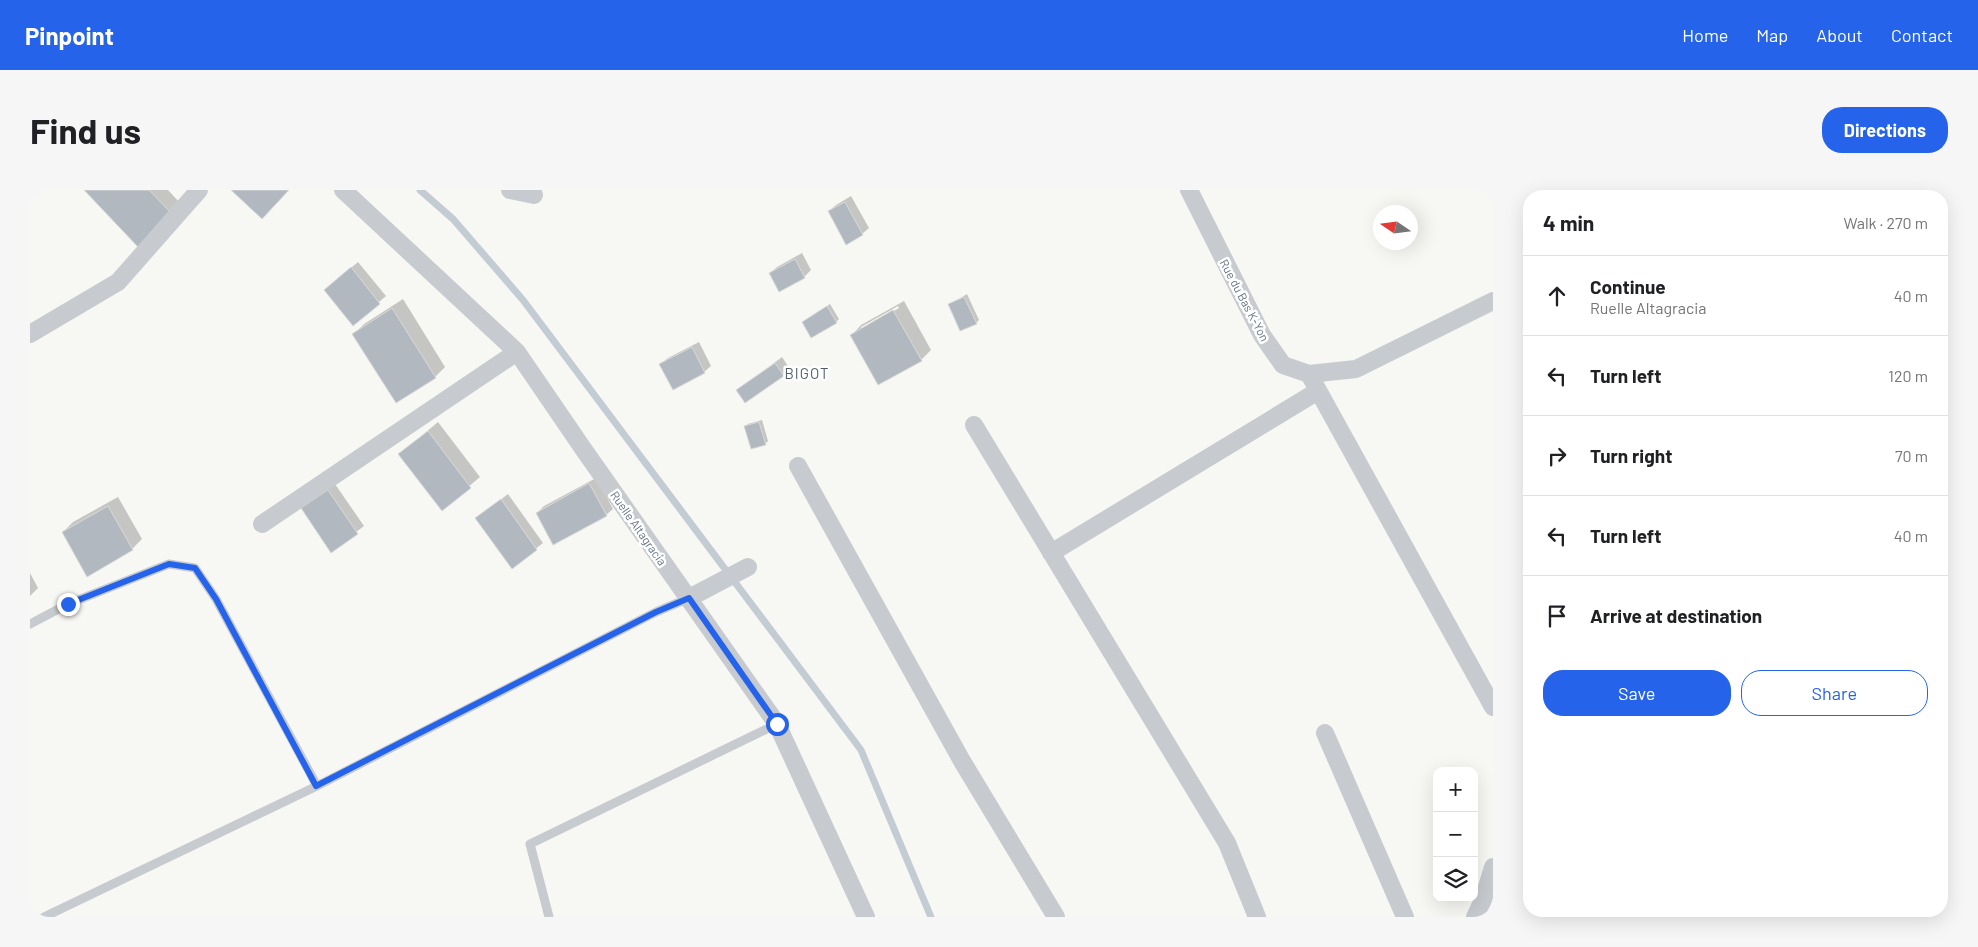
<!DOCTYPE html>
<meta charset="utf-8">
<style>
:root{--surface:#fff;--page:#f6f6f6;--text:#202124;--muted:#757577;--line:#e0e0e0;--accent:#2563eb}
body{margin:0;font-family:Barlow,sans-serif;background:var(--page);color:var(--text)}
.controls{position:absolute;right:15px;bottom:15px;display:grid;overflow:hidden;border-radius:10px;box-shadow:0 5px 20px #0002}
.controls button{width:45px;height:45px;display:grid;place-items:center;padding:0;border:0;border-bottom:1px solid var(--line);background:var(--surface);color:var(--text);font:25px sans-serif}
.compass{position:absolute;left:1343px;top:15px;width:45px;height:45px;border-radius:50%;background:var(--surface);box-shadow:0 5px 20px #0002;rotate:283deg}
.stop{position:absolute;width:15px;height:15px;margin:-11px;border:4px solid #2563eb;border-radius:50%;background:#fff}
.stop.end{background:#2563eb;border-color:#fff;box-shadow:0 1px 5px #0008}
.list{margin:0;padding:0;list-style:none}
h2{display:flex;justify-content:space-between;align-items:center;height:65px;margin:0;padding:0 20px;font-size:21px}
h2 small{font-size:16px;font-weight:400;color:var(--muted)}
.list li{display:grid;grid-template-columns:32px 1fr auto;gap:15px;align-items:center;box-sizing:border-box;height:80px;padding:0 20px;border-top:1px solid var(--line)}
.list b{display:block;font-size:19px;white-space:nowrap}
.list p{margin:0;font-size:16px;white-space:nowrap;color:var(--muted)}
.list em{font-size:16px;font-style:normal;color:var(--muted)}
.actions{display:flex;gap:10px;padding:15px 20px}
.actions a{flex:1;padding:11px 0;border:1px solid var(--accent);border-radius:20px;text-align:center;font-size:18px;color:var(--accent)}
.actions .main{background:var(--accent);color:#fff}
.icon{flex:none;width:28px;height:28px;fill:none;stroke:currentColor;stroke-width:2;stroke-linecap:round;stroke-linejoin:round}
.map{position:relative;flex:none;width:1463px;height:727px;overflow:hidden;border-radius:20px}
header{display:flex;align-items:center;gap:30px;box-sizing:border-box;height:70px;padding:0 25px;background:var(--accent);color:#fff}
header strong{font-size:24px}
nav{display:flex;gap:28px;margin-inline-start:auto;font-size:18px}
.intro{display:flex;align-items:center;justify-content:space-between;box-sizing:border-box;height:120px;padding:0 30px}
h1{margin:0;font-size:35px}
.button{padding:12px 22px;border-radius:20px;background:var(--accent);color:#fff;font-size:18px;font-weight:700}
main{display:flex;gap:30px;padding:0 30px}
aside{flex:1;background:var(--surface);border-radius:20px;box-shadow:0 5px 20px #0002}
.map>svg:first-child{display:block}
</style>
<header>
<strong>Pinpoint</strong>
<nav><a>Home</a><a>Map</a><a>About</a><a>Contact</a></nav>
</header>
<div class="intro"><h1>Find us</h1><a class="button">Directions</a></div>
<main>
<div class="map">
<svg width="1463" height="727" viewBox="0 0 1463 727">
<rect width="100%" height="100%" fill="#f7f8f4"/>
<path fill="#0003" fill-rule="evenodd" d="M56,0H138L151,14L141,23Z
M821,6L839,38L832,44L799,21L806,15Z
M772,63L781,80L774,87L740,83L747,77Z
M328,72L356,106L323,134L295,100Z
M937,104L949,130L946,133L919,115Z
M373,109L415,177L405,187L324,144L334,134Z
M874,111L901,160L891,170L822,145L831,135ZM868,116L869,118L831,140V137Z
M800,114L809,129L806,132H773Z
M669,152L681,176L674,182L631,174L638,168Z
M752,167L760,179L716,211L708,200Z
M732,230L738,251L735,254L715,237L718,234Z
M408,232L450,287L412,319L370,264Z
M566,288L583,319L576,325L507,323L514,316Z
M305,294L334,336L301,361L279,312Z
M478,304L513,353L482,377L447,328Z
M88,307L112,349L102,359L33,342L43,332Z
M0,383L8,398L0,406Z"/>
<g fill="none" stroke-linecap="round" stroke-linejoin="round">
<path stroke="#c3ccd2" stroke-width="7" d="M390,0L423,29L493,110L831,560L901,727"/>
</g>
<path fill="#b2b8bf" stroke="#d9d9d7" d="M54,0H119L142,24L108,57Z
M201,0H259L232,29Z
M815,12L833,45L816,55L798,21Z
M765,69L775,88L749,102L739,83Z
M321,77L350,114L323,136L294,100Z
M934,107L947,134L930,141L918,114Z
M797,116L807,133L781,148L772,132Z
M362,118L406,188L366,213L322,144Z
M863,120L892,171L848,195L820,145Z
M662,157L675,183L643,200L629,174Z
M745,173L754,186L715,213L706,200Z
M729,232L736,255L721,259L714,236Z
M398,241L441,298L412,321L368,264Z
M559,293L577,326L523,355L506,323Z
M298,300L328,344L301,363L271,318Z
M471,309L507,360L482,379L445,328Z
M78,316L103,360L57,387L32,342Z"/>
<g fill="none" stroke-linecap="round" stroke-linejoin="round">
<path stroke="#c7cace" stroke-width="9" d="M0,434L38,414L139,374L165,378L186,409L287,596
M14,727L287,596L626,422L659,408
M519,727L500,654L747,534"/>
<path stroke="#c7cace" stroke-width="18" d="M313,0L487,162L554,260L747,534L836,727
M480,0L504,5
M1159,0L1232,145L1253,175L1279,184L1326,179L1463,111
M0,144L88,92L169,0
M1279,184L1463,517
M944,235L1197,653L1227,727
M768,276L932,571L1026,727
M232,334L487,162
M1021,363L1288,201
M659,408L718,377
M1295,543L1375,727
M1445,727L1453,710L1463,677"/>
</g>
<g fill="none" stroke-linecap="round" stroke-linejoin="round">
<path stroke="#2563eb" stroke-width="6" d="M38,414L139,374L165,378L186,409L286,596L626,422L659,408L747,534"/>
</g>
<g text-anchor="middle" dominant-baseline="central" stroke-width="5" stroke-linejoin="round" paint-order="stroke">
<g font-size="12" fill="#657487" stroke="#fff">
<text transform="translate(1215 110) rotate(62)">Rue du Bas K-Yon</text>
<text transform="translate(609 338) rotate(55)">Ruelle Altagracia</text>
</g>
<g font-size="15" letter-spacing="1" fill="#535e6c" stroke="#fff">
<text x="777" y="183">BIGOT</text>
</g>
</g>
</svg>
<div class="controls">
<button>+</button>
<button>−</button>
<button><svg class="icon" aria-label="layers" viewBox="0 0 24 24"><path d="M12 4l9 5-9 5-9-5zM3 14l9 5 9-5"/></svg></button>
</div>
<svg class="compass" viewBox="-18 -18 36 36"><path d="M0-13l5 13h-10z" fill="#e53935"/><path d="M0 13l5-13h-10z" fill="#757577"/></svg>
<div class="stop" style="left:747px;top:534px"></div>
<div class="stop end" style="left:38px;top:414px"></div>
</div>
<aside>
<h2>4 min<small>Walk · 270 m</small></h2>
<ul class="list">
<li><svg class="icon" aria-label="ahead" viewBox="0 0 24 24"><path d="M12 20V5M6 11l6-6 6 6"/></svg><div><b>Continue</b><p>Ruelle Altagracia</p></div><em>40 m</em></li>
<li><svg class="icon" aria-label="left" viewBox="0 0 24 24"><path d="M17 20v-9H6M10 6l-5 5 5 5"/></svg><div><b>Turn left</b></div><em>120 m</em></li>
<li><svg class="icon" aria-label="right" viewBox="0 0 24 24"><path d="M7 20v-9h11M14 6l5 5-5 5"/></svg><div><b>Turn right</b></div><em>70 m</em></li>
<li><svg class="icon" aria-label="left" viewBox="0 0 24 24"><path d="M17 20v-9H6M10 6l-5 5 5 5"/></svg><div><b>Turn left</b></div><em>40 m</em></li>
<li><svg class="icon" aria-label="arrive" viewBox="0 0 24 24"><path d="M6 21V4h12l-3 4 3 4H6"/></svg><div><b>Arrive at destination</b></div></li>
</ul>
<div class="actions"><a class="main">Save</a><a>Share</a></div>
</aside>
</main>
